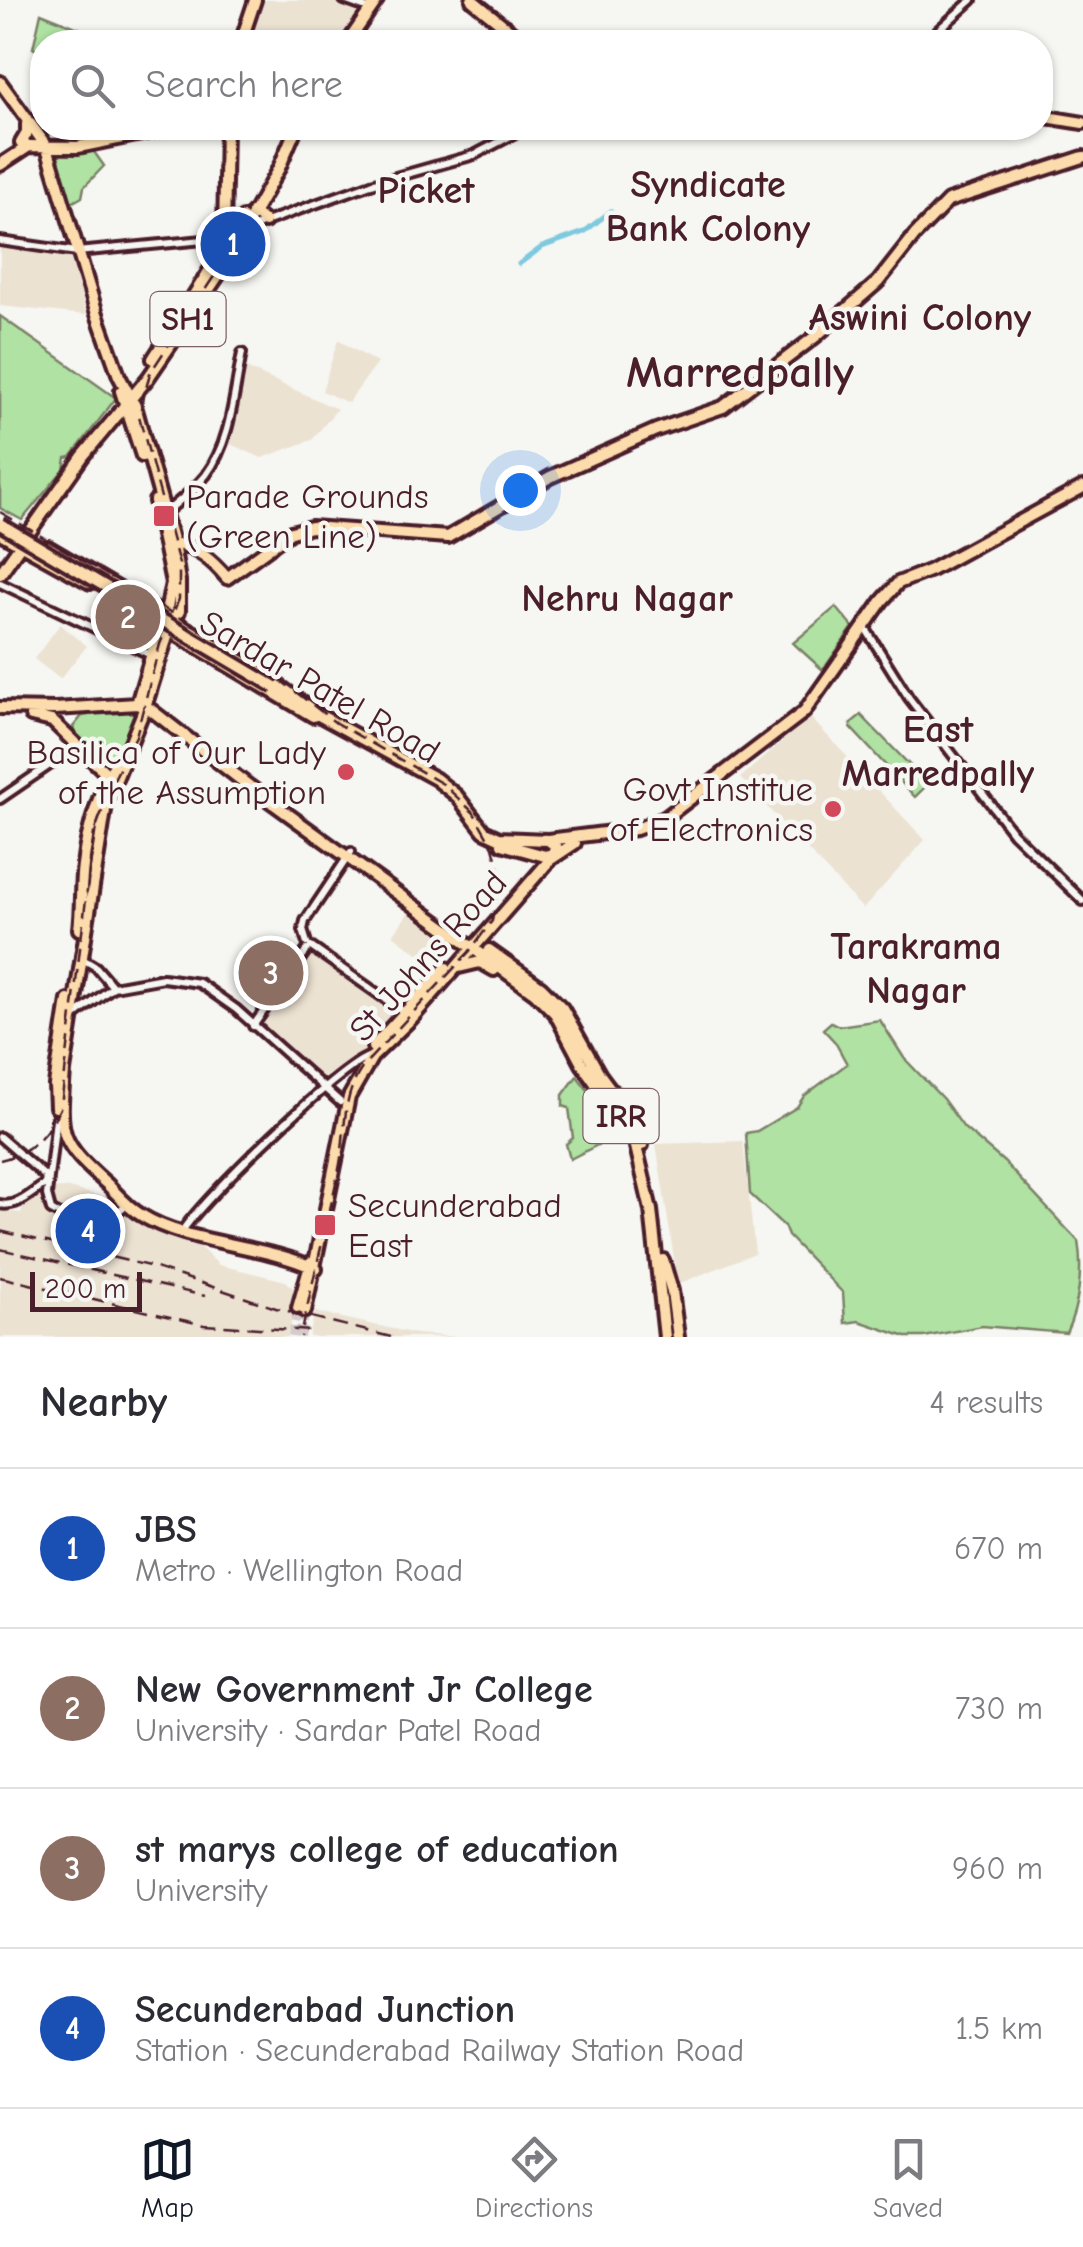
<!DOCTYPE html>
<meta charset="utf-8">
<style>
:root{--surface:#fff;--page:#f2f2f3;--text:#2b2b33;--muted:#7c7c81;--line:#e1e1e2;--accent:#111827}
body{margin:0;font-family:"Comic Neue",sans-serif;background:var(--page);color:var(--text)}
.scale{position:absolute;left:30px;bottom:25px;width:112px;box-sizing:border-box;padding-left:10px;border:5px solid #4a1f2b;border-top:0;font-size:28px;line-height:35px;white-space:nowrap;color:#4a1f2b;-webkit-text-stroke:8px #f6f6f2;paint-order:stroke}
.you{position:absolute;left:520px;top:490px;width:35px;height:35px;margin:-25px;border:8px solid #fff;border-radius:50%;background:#1a73e8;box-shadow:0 0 0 15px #1a73e833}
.badge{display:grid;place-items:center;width:65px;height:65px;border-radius:50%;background:var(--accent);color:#fff;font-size:32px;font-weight:700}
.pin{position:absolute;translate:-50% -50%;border:5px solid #fff;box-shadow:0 2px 10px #0006}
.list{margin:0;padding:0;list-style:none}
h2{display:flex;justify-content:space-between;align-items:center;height:130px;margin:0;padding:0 40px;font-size:42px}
h2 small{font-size:32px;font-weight:400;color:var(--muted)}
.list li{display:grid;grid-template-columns:65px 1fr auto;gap:30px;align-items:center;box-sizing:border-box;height:160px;padding:0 40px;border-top:2px solid var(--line)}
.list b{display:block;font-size:38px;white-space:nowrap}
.list p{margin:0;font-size:32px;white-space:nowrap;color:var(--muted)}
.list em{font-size:32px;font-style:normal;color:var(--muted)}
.icon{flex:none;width:55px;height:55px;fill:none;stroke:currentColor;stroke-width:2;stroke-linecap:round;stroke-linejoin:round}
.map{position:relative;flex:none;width:1083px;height:1337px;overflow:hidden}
.search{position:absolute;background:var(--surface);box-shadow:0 2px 8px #0004;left:30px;right:30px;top:30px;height:110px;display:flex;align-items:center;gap:25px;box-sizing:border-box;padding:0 35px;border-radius:40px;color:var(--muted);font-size:38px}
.sheet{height:770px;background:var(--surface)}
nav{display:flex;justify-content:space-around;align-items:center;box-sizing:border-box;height:140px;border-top:2px solid var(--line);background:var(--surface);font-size:28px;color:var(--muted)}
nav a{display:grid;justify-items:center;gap:5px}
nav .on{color:var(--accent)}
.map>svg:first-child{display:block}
</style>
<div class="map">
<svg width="1083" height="1337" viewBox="0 0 1083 1337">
<rect width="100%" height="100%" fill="#f6f6f2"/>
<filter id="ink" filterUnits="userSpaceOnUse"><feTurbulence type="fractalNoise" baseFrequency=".01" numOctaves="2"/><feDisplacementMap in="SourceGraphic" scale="20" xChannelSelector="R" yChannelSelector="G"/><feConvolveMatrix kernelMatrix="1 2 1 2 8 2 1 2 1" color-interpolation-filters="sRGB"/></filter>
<g filter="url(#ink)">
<path fill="#ece2d2" d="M258,0H341L360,9L339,42H249Z
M0,245L72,255L86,315L0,306Z
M338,340L377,363L348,403L322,391Z
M244,367L337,409L312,440L262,458L221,440Z
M60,624L87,646L60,679L34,659Z
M810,717L925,840L863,909L740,778Z
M411,909L447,934L428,961L393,935Z
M309,953L398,1013L368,1051L320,1085L256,1026Z
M743,1141L755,1253L678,1284L656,1144Z
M68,1188L105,1197L147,1226L192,1240L219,1265L286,1281L298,1293L288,1337H0V1210L21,1213L24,1202L42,1189Z
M315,1312L416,1334L462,1337H309Z"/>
<path fill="#afe2a3" stroke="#7c8067" stroke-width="2.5" d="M41,13L113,42H42V53L33,48Z
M92,149L104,166L84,187L82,197L68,205L52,154Z
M0,316L116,398L71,457L66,458L64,469L22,520L0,508Z
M836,607L853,627L823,670L793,643Z
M129,708L134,710C136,731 119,749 108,766H104L81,745L73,727L82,716Z
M861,715L928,784L915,797L851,728V723Z
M880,1020L904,1058L943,1099L964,1128L1004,1162L1078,1241C1083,1270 1079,1306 1066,1333L982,1326L924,1337H906L859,1321L845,1323L843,1293L788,1236L784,1226L750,1194L746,1133L757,1131L797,1107L804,1096L847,1064L835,1042L823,1029L831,1022L839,1026Z
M577,1076L621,1133L570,1159L566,1144L573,1138L569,1108L563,1106V1095Z"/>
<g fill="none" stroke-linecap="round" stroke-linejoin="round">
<path stroke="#7ec9de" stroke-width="5" d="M519,264L542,247L584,232L611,211"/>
<path stroke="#d4cbca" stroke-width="10" stroke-dasharray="10 5" stroke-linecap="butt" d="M293,1337L298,1308
M300,1337L305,1311"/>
<defs>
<path id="minor" d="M344,0L366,8
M925,42L972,0
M244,235L260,224L371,184L474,155L526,128
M0,241L77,252L225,238
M165,513C180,500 194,490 206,475C231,442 234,392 242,353
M0,583L151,655
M864,626L909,698L1013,833L1083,901
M0,799L76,747
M307,943L303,930L305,921L351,852
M311,947L404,1012
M81,958L96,967L113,987
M73,1017L113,987L163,978L199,983L236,1009L340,1102
M253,1026L307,950
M56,1119L47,1195L51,1210L60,1215L100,1223L127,1205
M0,1137L46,1177L45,1184C31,1193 17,1208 0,1204
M181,1233C198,1203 342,1063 371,1056"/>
<path id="major" d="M472,0L524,42
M241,42L255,0
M348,42L377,0
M0,82L47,147L97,314L119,376L135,406L173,543L179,581V611L169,630L145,707L106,804L64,1071C59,1136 59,1141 107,1184C118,1195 127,1207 141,1215C187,1244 264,1244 316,1269
M1040,116L1083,123
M226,128L224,234L232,243
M21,143L27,133V124
M0,165L29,146L78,147L171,128
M253,212L265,222
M153,359L243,218
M121,391L142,456
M155,501L172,583L164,621
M0,533L90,583
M173,543C197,547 212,560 227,578L291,532L311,527L448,537L550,477L656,430L723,407L816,336L878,282L915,235L948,201L1083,157
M48,547L261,672L317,714L436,779L457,796L484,831L499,838L548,840L636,829L665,818L804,712L882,601L898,583L931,570L1083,487
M0,574L83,456L148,378L220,273L279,168L296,128
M147,617L313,716
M137,704L156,640L150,620
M0,708L55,709L137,704L150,709L249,786L535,993L555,1013L582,1064L634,1138L651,1210L665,1337
M31,716L52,721L110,777
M502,844L545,856L554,854
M551,859L575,843
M79,929C82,908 80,887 83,865C86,837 103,770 125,754
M489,950L541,987L562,1008L600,1075L635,1122L642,1145
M459,967L480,962L494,970
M373,1047L446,968
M56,1107L55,1085L68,1000
M663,1260L672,1291L678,1337
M298,1308L311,1262
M305,1311L349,1097L372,1057L411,1019L549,861L556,846L548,840"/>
</defs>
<use href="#minor" stroke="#4a1f2b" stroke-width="14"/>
<use href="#major" stroke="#4a1f2b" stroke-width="18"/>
<use href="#minor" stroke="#f6f6f2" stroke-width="6"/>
<use href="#major" stroke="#fcdcac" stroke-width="10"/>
<path stroke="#4a1f2b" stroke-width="2.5" stroke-dasharray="15 8" stroke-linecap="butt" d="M0,512L262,666L336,723L443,784L474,813L493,847L501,877L492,921L469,952L365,1064C340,1096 347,1131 339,1169C327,1225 312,1281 301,1337
M0,1160C31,1153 48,1134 61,1106L94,833L114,779L136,736L160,644L179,599V564L139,416L150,373L246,228
M0,1231L153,1267L276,1308L391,1337
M0,1249L205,1296
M0,1277L204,1325L315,1331"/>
<defs>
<path id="major-bridge" d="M0,524L275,687"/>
</defs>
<use href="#major-bridge" stroke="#4a1f2b" stroke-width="18" stroke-linecap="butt"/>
<use href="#major-bridge" stroke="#fcdcac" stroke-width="10"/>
</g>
</g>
<g fill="#d1495b" stroke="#f6f6f2" stroke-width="4">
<rect x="152" y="504" width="24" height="24" rx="5"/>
<circle cx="346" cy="772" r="10"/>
<circle cx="833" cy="809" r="10"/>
<rect x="313" y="1213" width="24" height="24" rx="5"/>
</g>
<g text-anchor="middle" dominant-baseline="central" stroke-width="9" stroke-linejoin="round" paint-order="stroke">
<g fill="#f6f6f2" stroke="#7e6067" stroke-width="2.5">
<rect x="150.5" y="292" width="75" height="54" rx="8"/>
<rect x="583.5" y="1089" width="75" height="54" rx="8"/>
</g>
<g font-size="32" font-weight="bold" fill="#4a1f2b">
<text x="188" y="319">SH1</text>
<text x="621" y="1116">IRR</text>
</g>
<g font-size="35" fill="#4a1f2b" stroke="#f6f6f2" text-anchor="start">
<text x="186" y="496">Parade Grounds<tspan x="186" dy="40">(Green Line)</tspan></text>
<text x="326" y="752" text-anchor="end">Basilica of Our Lady<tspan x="326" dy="40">of the Assumption</tspan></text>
<text x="813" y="789" text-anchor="end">Govt Institue<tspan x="813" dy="40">of Electronics</tspan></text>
<text x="348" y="1205">Secunderabad<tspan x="348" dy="40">East</tspan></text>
</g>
<g font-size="35" fill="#4a1f2b" stroke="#f6f6f2">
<text transform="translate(320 687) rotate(30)">Sardar Patel Road</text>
<text transform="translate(428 956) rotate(-48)">St Johns Road</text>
</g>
<g font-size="38" font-weight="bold" fill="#4a1f2b" stroke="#f6f6f2">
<text x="708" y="185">Syndicate<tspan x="708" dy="44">Bank Colony</tspan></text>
<text x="426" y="191">Picket</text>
<text x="920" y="318">Aswini Colony</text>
<text x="627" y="599">Nehru Nagar</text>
<text x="938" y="730">East<tspan x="938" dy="44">Marredpally</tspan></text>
<text x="916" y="947">Tarakrama<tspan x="916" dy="44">Nagar</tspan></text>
</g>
<g font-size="45" font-weight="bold" fill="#4a1f2b" stroke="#f6f6f2">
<text x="740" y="372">Marredpally</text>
</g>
</g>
</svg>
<div class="scale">200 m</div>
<div class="you"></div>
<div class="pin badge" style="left:233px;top:244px;background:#1a4fb4">1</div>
<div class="pin badge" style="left:128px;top:617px;background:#8d6e63">2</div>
<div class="pin badge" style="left:271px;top:973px;background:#8d6e63">3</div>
<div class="pin badge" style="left:88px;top:1231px;background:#1a4fb4">4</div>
<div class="search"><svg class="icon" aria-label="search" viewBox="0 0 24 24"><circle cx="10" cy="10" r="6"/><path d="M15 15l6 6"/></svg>Search here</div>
</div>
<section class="sheet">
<h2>Nearby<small>4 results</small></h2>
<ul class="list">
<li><span class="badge" style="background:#1a4fb4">1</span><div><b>JBS</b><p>Metro · Wellington Road</p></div><em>670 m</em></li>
<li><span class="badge" style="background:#8d6e63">2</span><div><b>New Government Jr College</b><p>University · Sardar Patel Road</p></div><em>730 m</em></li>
<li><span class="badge" style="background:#8d6e63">3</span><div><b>st marys college of education</b><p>University</p></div><em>960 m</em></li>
<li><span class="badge" style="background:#1a4fb4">4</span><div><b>Secunderabad Junction</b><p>Station · Secunderabad Railway Station Road</p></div><em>1.5 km</em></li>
</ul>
</section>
<nav>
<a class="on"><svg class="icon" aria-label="map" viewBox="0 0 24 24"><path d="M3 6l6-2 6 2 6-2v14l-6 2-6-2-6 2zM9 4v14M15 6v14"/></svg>Map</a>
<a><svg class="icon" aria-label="directions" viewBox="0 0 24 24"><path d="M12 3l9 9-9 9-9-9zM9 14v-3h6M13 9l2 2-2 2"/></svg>Directions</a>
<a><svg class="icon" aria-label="saved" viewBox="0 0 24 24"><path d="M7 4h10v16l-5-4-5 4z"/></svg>Saved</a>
</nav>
